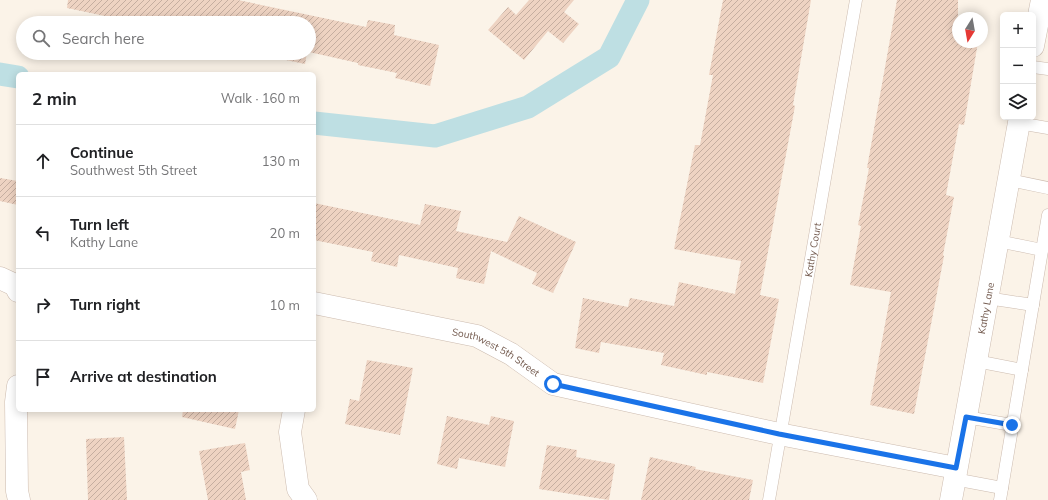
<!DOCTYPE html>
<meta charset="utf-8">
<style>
:root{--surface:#fff;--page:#f2f2f2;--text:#202124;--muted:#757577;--line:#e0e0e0}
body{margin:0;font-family:Mulish,sans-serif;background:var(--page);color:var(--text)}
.controls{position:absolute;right:12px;top:12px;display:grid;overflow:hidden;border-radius:6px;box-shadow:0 2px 10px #0003}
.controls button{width:36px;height:36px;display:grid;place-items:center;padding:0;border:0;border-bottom:1px solid var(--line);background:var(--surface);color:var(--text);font:20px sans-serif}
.compass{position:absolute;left:952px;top:12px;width:36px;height:36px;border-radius:50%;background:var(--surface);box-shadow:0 2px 10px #0003;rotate:191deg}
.stop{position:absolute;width:12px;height:12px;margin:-9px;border:3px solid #1a73e8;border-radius:50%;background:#fff}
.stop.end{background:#1a73e8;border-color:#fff;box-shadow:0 1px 4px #0008}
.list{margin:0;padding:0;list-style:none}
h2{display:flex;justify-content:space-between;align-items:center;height:52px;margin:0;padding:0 16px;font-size:17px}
h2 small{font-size:13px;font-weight:400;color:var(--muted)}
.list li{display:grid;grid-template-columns:26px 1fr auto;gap:12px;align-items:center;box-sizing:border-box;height:72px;padding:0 16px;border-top:1px solid var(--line)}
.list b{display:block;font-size:15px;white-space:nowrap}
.list p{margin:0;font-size:13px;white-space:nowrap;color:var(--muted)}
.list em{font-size:13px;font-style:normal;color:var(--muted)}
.icon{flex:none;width:22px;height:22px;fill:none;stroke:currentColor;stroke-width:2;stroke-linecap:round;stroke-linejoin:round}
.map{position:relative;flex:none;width:1048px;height:500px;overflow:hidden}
.search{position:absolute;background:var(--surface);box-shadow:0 2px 10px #0003;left:16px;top:16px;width:300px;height:44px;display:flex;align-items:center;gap:10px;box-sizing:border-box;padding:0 14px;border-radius:22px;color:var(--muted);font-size:15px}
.panel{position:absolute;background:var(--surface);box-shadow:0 2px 10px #0003;left:16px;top:72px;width:300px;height:340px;border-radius:6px}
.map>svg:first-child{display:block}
</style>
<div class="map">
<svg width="1048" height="500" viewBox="0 0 1048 500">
<defs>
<pattern id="building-hatch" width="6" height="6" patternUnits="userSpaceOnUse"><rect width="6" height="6" fill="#eed3c2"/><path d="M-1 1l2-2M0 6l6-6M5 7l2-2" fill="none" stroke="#c5aea0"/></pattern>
</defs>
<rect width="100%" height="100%" fill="#fbf3e8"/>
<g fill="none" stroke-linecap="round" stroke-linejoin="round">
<path stroke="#bedfe3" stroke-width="23" d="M0,74L18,77
M314,123L435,136L528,107L609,57L638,0"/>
</g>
<path fill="url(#building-hatch)" d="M68,0H238L366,27L368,20L395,25L394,35L439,45L430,86L395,78L397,73L358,65V63L309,52V23H141L127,20L126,23H104L105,16L67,8Z
M529,0H574L564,12L579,24L563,43L548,31L524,60L488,30L508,7L516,15Z
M723,0H811L793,105L795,106L760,295L779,299L763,383L707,372V375L661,365L664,353L601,342L599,353L575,348L583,298L628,307L630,298L674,306L679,282L735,294L741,261L674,249L695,145H700L713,75H709Z
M897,0H958V42H978L964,125L959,124L946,195L954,197L943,255L944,256L914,414L870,405L891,292L850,285L861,226L858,225L869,168H867Z
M253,53H307L305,64Z
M0,178L18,181V205L0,201Z
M314,203L420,225L425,204L461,211L456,231L507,242L519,216L576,242L553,293L532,284L537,273L491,251L484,284L456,278L458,268L399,255L397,267L371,261L373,252L314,240Z
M367,360L413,368L400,435L345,424L350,399L359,401Z
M183,410H239L235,429L182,417Z
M447,416L489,425L491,416L514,421L505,467L459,458L457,469L437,464Z
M124,437L127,500H88L86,439Z
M245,443L250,470L241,472L246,500H208L199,451Z
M547,445L577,450L576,457L615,464L609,500L539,489Z
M650,457L696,467L695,469L753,480L749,500H641Z"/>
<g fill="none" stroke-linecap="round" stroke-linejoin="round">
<defs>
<g id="service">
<path d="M1033,67L1048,69"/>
<path d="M1019,123L1048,128"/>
<path d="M1009,180L1048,188"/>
<path d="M998,241L1042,250"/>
<path d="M987,298L1033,305"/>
<path d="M976,361L1022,370"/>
<path d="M966,417L1012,425"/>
<path d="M954,479L1002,488"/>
<path id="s1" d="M769,500L856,0"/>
<path d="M1000,500L1048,215"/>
</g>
<g id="minor">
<path d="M1033,46L1042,0"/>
<path d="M0,278L15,285L18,291"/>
<path id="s2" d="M314,303L477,336L511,354L553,384L779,434L956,468"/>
<path d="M18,386L16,402L17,491L19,500"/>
<path d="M294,410L290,432L298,489L306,500"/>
<path id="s3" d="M951,500L1020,117"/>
</g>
</defs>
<use href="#service" stroke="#ccbbaf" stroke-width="13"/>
<use href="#minor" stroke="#ccbbaf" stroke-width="23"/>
<use href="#service" stroke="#fff" stroke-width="12"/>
<use href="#minor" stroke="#fff" stroke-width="22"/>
</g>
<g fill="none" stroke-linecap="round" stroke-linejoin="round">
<path stroke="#1a73e8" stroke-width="5" d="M553,384L779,434L956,468L966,417L1012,425"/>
</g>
<g text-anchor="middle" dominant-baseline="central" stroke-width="3.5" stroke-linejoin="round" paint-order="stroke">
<g font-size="10" fill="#735a4e" stroke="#fef7ee">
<text stroke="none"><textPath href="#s1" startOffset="254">Kathy Court</textPath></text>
<text stroke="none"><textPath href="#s3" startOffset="195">Kathy Lane</textPath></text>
<text stroke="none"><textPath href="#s2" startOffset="190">Southwest 5th Street</textPath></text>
</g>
</g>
</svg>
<div class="controls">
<button>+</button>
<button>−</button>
<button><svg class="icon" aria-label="layers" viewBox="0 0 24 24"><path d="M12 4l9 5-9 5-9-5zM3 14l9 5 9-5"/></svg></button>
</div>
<svg class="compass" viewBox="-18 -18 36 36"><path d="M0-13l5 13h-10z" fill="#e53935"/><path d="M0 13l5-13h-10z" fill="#757577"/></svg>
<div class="stop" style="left:553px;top:384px"></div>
<div class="stop end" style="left:1012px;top:425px"></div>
<div class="search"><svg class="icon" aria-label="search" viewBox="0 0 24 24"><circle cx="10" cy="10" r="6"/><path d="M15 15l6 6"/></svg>Search here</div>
<section class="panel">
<h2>2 min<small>Walk · 160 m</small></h2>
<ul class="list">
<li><svg class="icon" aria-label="ahead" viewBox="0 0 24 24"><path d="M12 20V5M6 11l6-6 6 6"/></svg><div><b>Continue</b><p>Southwest 5th Street</p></div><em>130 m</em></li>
<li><svg class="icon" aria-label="left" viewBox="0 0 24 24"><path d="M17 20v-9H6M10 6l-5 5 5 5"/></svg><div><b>Turn left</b><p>Kathy Lane</p></div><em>20 m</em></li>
<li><svg class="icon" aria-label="right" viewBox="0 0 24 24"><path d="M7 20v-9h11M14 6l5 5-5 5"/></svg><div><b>Turn right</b></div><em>10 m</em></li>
<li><svg class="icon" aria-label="arrive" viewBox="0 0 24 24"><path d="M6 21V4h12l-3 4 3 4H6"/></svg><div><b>Arrive at destination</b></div></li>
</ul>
</section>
</div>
